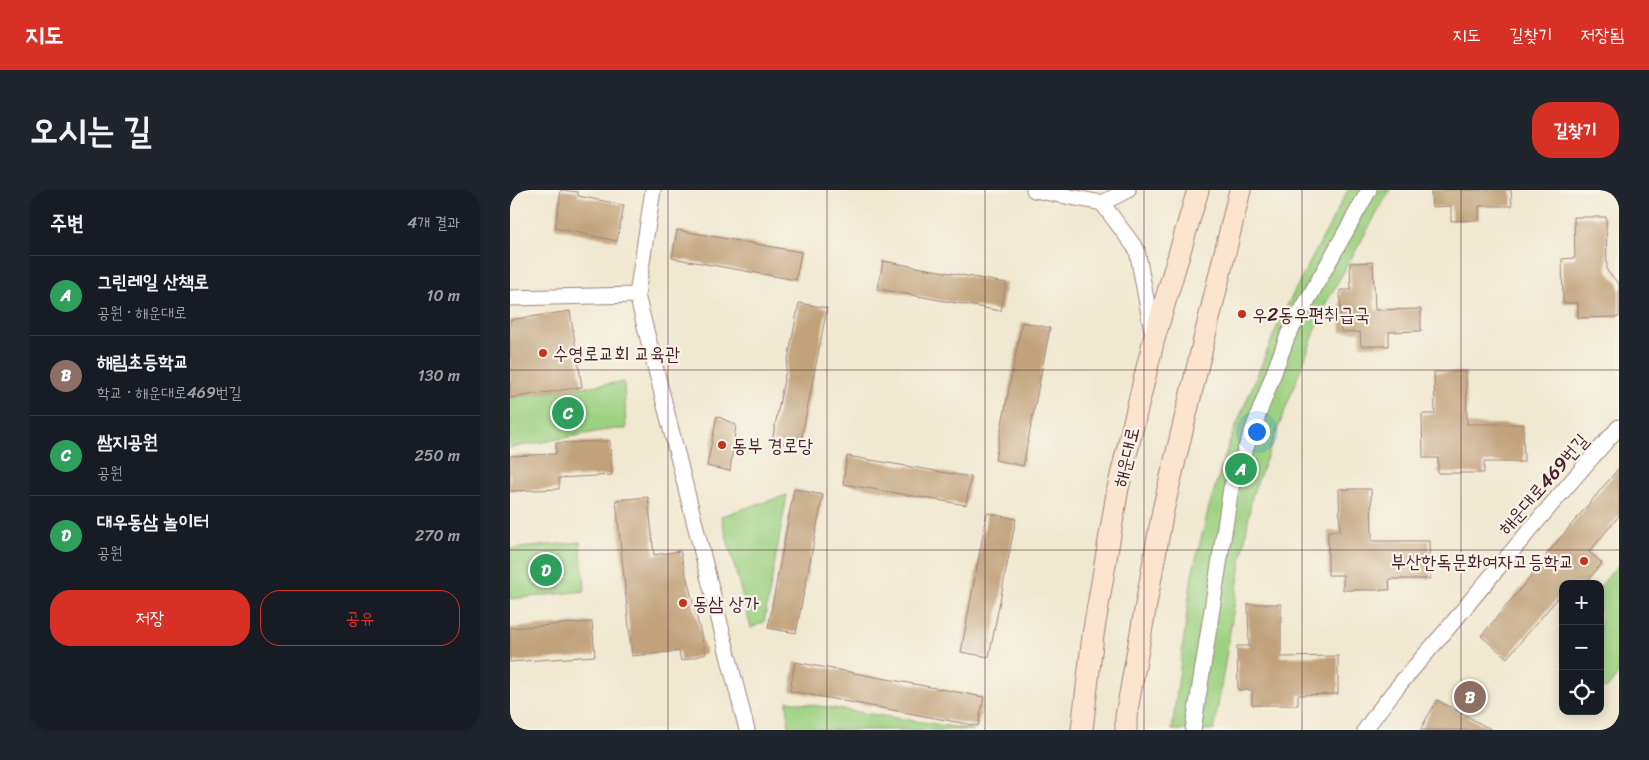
<!DOCTYPE html>
<html lang="ko">
<meta charset="utf-8">
<style>
:root{--surface:#171b24;--page:#20242c;--text:#f1f3f6;--muted:#9ea1a6;--line:#363941;--accent:#d93025}
body{margin:0;font-family:Sriracha,"Poor Story",sans-serif;background:var(--page);color:var(--text)}
.controls{position:absolute;right:15px;bottom:15px;display:grid;overflow:hidden;border-radius:10px;box-shadow:0 2px 12px #0003}
.controls button{width:45px;height:45px;display:grid;place-items:center;padding:0;border:0;border-bottom:1px solid var(--line);background:var(--surface);color:var(--text);font:25px sans-serif}
.you{position:absolute;left:746px;top:241px;width:18px;height:18px;margin:-12px;border:4px solid #fff;border-radius:50%;background:#1a73e8;box-shadow:0 0 0 8px #1a73e833}
.badge{display:grid;place-items:center;width:32px;height:32px;border-radius:50%;background:var(--accent);color:#fff;font-size:16px;font-weight:700}
.pin{position:absolute;translate:-50% -50%;border:2px solid #fff;box-shadow:0 1px 5px #0006}
.list{margin:0;padding:0;list-style:none}
h2{display:flex;justify-content:space-between;align-items:center;height:65px;margin:0;padding:0 20px;font-size:21px}
h2 small{font-size:16px;font-weight:400;color:var(--muted)}
.list li{display:grid;grid-template-columns:32px 1fr auto;gap:15px;align-items:center;box-sizing:border-box;height:80px;padding:0 20px;border-top:1px solid var(--line)}
.list b{display:block;font-size:19px;white-space:nowrap}
.list p{margin:0;font-size:16px;white-space:nowrap;color:var(--muted)}
.list em{font-size:16px;font-style:normal;color:var(--muted)}
.actions{display:flex;gap:10px;padding:15px 20px}
.actions a{flex:1;padding:11px 0;border:1px solid var(--accent);border-radius:20px;text-align:center;font-size:18px;color:var(--accent)}
.actions .main{background:var(--accent);color:#fff}
.icon{flex:none;width:28px;height:28px;fill:none;stroke:currentColor;stroke-width:2;stroke-linecap:round;stroke-linejoin:round}
.map{position:relative;flex:none;width:1109px;height:540px;overflow:hidden;border-radius:20px}
header{display:flex;align-items:center;gap:30px;box-sizing:border-box;height:70px;padding:0 25px;background:var(--accent);color:#fff}
header strong{font-size:24px}
nav{display:flex;gap:28px;margin-inline-start:auto;font-size:18px}
.intro{display:flex;align-items:center;justify-content:space-between;box-sizing:border-box;height:120px;padding:0 30px}
h1{margin:0;font-size:35px}
.button{padding:12px 22px;border-radius:20px;background:var(--accent);color:#fff;font-size:18px;font-weight:700}
main{display:flex;gap:30px;padding:0 30px}
aside{flex:1;background:var(--surface);border-radius:20px;box-shadow:0 2px 12px #0003}
.map>svg:first-child{display:block}
</style>
<header>
<strong>지도</strong>
<nav><a>지도</a><a>길찾기</a><a>저장됨</a></nav>
</header>
<div class="intro"><h1>오시는 길</h1><a class="button">길찾기</a></div>
<main>
<aside>
<h2>주변<small>4개 결과</small></h2>
<ul class="list">
<li><span class="badge" style="background:#2e9e5b">A</span><div><b>그린레일 산책로</b><p>공원 · 해운대로</p></div><em>10 m</em></li>
<li><span class="badge" style="background:#8d6e63">B</span><div><b>해림초등학교</b><p>학교 · 해운대로469번길</p></div><em>130 m</em></li>
<li><span class="badge" style="background:#2e9e5b">C</span><div><b>쌈지공원</b><p>공원</p></div><em>250 m</em></li>
<li><span class="badge" style="background:#2e9e5b">D</span><div><b>대우동삼 놀이터</b><p>공원</p></div><em>270 m</em></li>
</ul>
<div class="actions"><a class="main">저장</a><a>공유</a></div>
</aside>
<div class="map">
<svg width="1109" height="540" viewBox="0 0 1109 540">
<rect width="100%" height="100%" fill="#f7f3e8"/>
<filter id="ink" filterUnits="userSpaceOnUse"><feTurbulence type="fractalNoise" baseFrequency=".02" numOctaves="2"/><feDisplacementMap in="SourceGraphic" scale="10" xChannelSelector="R" yChannelSelector="G"/><feConvolveMatrix kernelMatrix="1 2 1 2 8 2 1 2 1" color-interpolation-filters="sRGB"/></filter>
<filter id="wash" filterUnits="userSpaceOnUse"><feTurbulence type="fractalNoise" baseFrequency=".0096" numOctaves="4" result="noise"/><feDisplacementMap in="SourceGraphic" scale="20" xChannelSelector="R" yChannelSelector="G"/><feGaussianBlur stdDeviation="1.12" result="paint"/><feColorMatrix in="noise" values="0 0 0 0 0 0 0 0 0 0 0 0 0 0 0 0 0 1.4 0 .05"/><feComposite in="paint" operator="in"/></filter>
<g filter="url(#wash)">
<rect width="100%" height="100%" fill="#f0e8d0"/>
<path fill="#9cd181" stroke="#737856" d="M838,0H880L816,113L742,306L704,540H662L682,385L699,317L719,253L772,125Z
M114,192L116,239H102L0,258V208L72,197Z
M277,305L254,432L241,438L211,326Z
M70,352L75,401L0,409V359Z
M1109,374V483L1097,498L1090,499V396Z
M277,511L464,540H279Z"/>
<g id="blocks">
<path fill="#c1a27a" d="M51,0L68,2V6L114,15L107,51L45,38Z
M921,0H1001L1002,16H969V30L941,31V16L922,17Z
M1064,27H1096L1097,81L1109,94V127L1068,128V113H1053L1052,69L1065,68Z
M167,40L291,62L286,90L162,68Z
M373,71L496,93L491,121L368,99Z
M863,72L865,120L911,119V141L879,142V156H851L850,142H831L830,100H841L840,73Z
M289,113L317,118L290,256L262,251Z
M60,121L72,197L0,208V130Z
M512,132L540,138L513,276L485,270Z
M924,182H956L957,234H1013L1014,272H974V283H928V268H913L912,224H925Z
M207,226L226,235L220,281L197,276Z
M100,251L102,285L49,288V299L0,301V266L46,264V253Z
M337,266L461,287L456,315L333,294Z
M1109,278V326L1079,362L1092,373L1075,394H1053V402L997,468L971,446L1038,366L1036,365Z
M284,299L313,305L286,443L258,438Z
M829,299H861L862,351H919L920,389H879L880,400H833V385H818V341H830Z
M138,307L144,365L170,361L196,464L171,471L169,461L122,466L106,310Z
M477,323L506,329L479,467L451,462Z
M738,414H771V467L828,466V504L788,505V515H742V500H728L727,456H739Z
M82,432L85,466L0,472V438Z
M285,472L474,507L468,536L280,501Z
M927,510L982,540H910Z"/>
</g>
</g>
<g filter="url(#ink)">
<use href="#blocks" fill-opacity="0" stroke="#9d847e" stroke-width="1"/>
<g fill="none" stroke-linecap="round" stroke-linejoin="round">
<defs>
<path id="street" d="M143,0L127,105L237,540
M524,0L592,13L618,0
M592,13L627,60L643,146
M0,108L127,105
M683,540L721,298L778,145L859,0
M855,540C880,503 910,471 939,437C995,369 1051,302 1109,237"/>
<path id="secondary" d="M572,540L583,445L608,298L644,149L688,0
M616,540V526L653,320L730,0"/>
</defs>
<use href="#street" stroke="#9d847e" stroke-width="17"/>
<use href="#secondary" stroke="#9d847e" stroke-width="23"/>
<use href="#street" stroke="#fff" stroke-width="15"/>
<use href="#secondary" stroke="#fce5cf" stroke-width="21"/>
</g>
</g>
<path fill="none" stroke="#4a1f2b" stroke-width="1" stroke-opacity="0.55" d="M158,0V540M317,0V540M475,0V540M634,0V540M792,0V540M951,0V540M0,180H1109M0,360H1109"/>
<g fill="#c8321e" stroke="#f7f3e8" stroke-width="2">
<circle cx="732" cy="124" r="5"/>
<circle cx="33" cy="163" r="5"/>
<circle cx="212" cy="255" r="5"/>
<circle cx="1074" cy="371" r="5"/>
<circle cx="173" cy="413" r="5"/>
</g>
<g text-anchor="middle" dominant-baseline="central" stroke-width="4.5" stroke-linejoin="round" paint-order="stroke">
<g font-size="19" fill="#4a1f2b" stroke="#f7f3e8" text-anchor="start">
<text x="742" y="124">우2동우편취급국</text>
<text x="43" y="163">수영로교회 교육관</text>
<text x="222" y="255">동부 경로당</text>
<text x="1064" y="371" text-anchor="end">부산한독문화여자고등학교</text>
<text x="183" y="413">동삼 상가</text>
</g>
<g font-size="19" fill="#4a1f2b" stroke="#f7f3e8">
<text transform="translate(616 267) rotate(-77)">해운대로</text>
<text transform="translate(1033 294) rotate(-49)">해운대로469번길</text>
</g>
</g>
</svg>
<div class="controls">
<button>+</button>
<button>−</button>
<button><svg class="icon" aria-label="locate" viewBox="0 0 24 24"><circle cx="12" cy="12" r="6"/><path d="M12 2v4M12 18v4M2 12h4M18 12h4"/></svg></button>
</div>
<div class="you"></div>
<div class="pin badge" style="left:731px;top:279px;background:#2e9e5b">A</div>
<div class="pin badge" style="left:960px;top:507px;background:#8d6e63">B</div>
<div class="pin badge" style="left:58px;top:223px;background:#2e9e5b">C</div>
<div class="pin badge" style="left:36px;top:380px;background:#2e9e5b">D</div>
</div>
</main>
